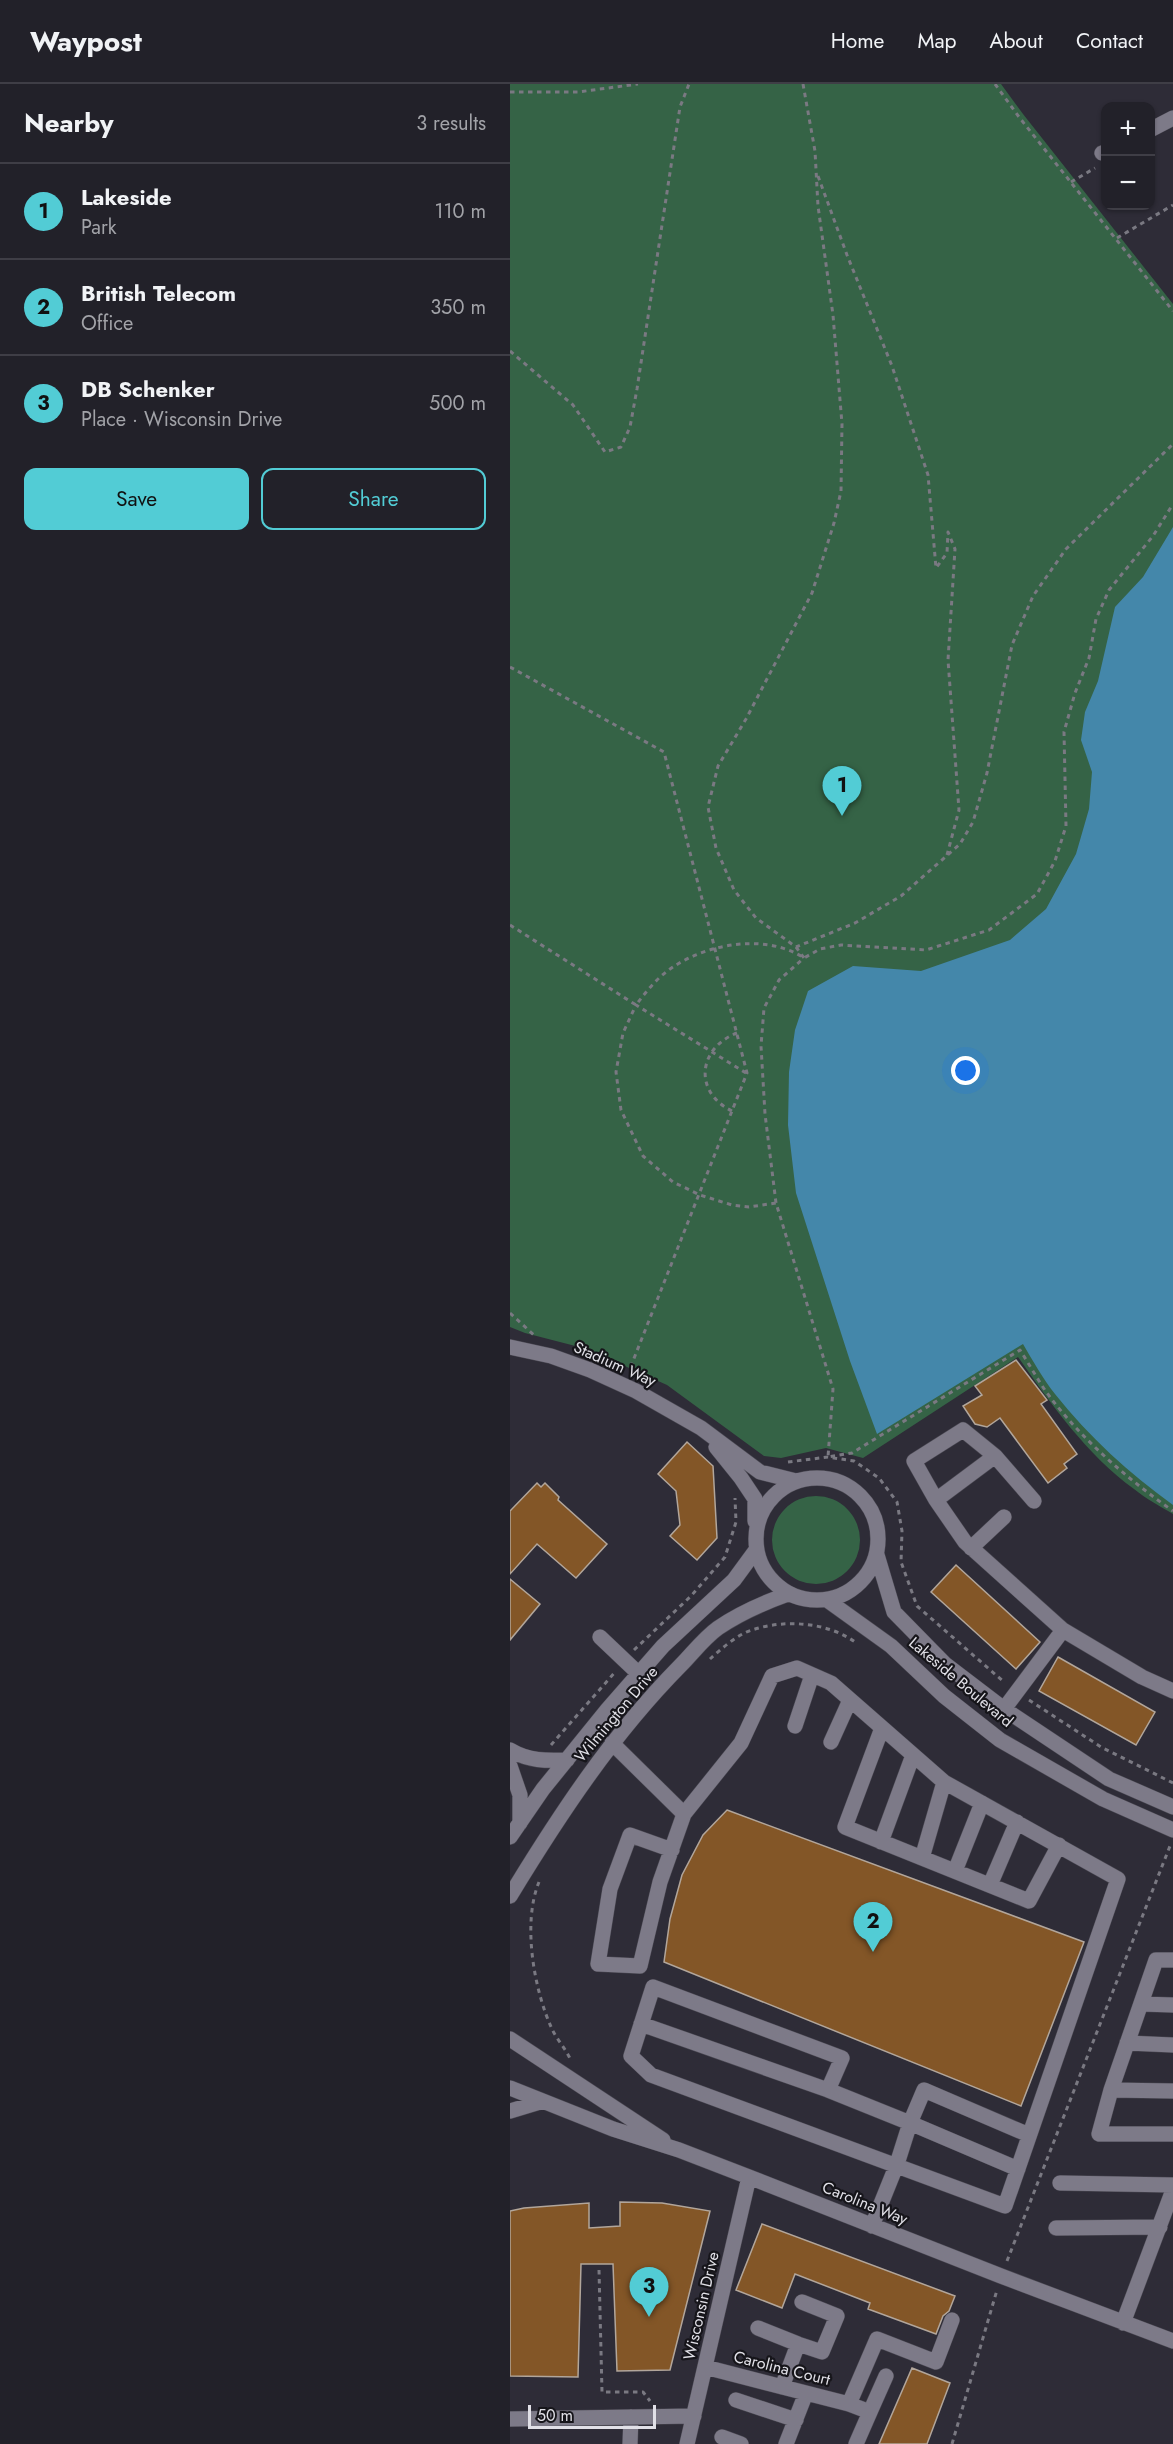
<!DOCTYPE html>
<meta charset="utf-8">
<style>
:root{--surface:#222129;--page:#2a2931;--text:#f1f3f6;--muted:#a2a3a8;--line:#3f3e46;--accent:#52ccd5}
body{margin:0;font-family:Jost,sans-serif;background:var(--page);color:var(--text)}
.controls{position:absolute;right:18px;top:18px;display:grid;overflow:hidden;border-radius:12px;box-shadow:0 2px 4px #0004}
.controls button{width:54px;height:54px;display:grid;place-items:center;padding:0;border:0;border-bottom:2px solid var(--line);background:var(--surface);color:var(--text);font:30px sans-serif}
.scale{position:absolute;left:18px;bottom:15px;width:128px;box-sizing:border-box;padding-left:6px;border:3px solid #e1e0e7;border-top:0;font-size:16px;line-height:21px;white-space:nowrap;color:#e1e0e7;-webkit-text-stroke:4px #16151a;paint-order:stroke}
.you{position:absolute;left:456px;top:987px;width:21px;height:21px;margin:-15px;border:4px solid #fff;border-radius:50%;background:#1a73e8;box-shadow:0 0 0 9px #1a73e833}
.badge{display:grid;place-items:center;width:39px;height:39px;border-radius:50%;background:var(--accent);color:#111;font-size:20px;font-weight:700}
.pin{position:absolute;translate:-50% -50px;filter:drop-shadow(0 2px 3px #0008)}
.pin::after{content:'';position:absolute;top:32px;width:21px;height:18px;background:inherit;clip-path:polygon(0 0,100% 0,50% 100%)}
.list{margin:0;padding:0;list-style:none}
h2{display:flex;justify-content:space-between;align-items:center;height:78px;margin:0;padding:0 24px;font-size:26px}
h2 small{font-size:20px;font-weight:400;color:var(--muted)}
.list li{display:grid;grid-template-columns:39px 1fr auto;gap:18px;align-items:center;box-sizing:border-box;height:96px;padding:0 24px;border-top:2px solid var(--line)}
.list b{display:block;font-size:22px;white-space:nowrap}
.list p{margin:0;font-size:20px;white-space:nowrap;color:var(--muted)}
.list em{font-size:20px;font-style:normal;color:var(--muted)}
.actions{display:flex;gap:12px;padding:18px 24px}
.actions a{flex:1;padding:14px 0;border:2px solid var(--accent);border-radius:12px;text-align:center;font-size:21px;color:var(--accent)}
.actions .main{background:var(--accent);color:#111}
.map{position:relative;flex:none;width:663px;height:2360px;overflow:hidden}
header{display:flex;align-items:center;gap:36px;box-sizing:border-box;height:84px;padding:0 30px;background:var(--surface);border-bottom:2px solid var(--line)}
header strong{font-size:28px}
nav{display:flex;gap:33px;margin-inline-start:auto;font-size:21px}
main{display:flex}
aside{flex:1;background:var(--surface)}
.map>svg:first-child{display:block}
</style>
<header>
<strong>Waypost</strong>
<nav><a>Home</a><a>Map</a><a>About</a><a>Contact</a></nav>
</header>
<main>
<aside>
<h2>Nearby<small>3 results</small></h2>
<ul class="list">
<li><span class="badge">1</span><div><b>Lakeside</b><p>Park</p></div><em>110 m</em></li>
<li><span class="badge">2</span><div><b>British Telecom</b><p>Office</p></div><em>350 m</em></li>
<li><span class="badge">3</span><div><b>DB Schenker</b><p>Place · Wisconsin Drive</p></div><em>500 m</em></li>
</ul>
<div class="actions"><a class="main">Save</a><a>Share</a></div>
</aside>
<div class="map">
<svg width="663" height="2360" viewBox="0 0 663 2360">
<rect width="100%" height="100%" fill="#2e2c37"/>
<path fill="#356346" d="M0,0H491L513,30L663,220V1430C650,1422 636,1415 624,1405C577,1371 541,1320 508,1273L353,1374L316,1364L271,1374L254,1372L157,1301L77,1265L15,1249L0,1243Z
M262 1456a44 44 0 1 1 88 0a44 44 0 1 1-88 0Z"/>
<path fill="#4487aa" d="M663,443V1421C619,1389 579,1353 545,1310C533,1295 523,1277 513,1260L367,1350L340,1277L286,1109L278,1041L279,988L285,946L298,907L343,882L411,887L500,856L536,825L566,770L579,725L582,688L571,656L575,628L588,597L605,523L633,493Z"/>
<path fill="#835627" stroke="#b2a69b" stroke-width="1.5" d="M506,1276L537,1316L531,1320L567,1370L554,1380L557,1384L538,1399L490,1334L477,1343L465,1340L453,1322L472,1311L465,1302Z
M177,1358L203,1382L207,1454L187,1476L160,1452L170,1441L166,1407L148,1390Z
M27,1399L31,1403L35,1399L49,1413L48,1416L97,1460L66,1494L27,1460L0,1490V1427Z
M446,1481L530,1558L506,1585L421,1508Z
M0,1495L30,1520L0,1556Z
M548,1573L645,1628L626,1661L529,1607Z
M217,1726L574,1858L511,2022L154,1878L160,1835L172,1791L193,1751Z
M110,2118L152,2119L200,2127L160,2286L107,2287L103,2180H71L68,2293L0,2292V2127L14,2124L79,2119V2144L110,2142Z
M252,2140L445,2212L439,2227L433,2232L426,2250L358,2225L360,2219L285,2190L272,2224L226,2206Z
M402,2284L440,2299L417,2360H369Z"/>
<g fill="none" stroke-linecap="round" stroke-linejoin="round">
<defs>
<path id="minor" d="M640,46L663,34
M592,69L596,68
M0,1263L41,1272L80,1286L126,1307L191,1344L250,1388L286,1397
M206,1363L231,1394L245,1415V1437
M246 1455a61 61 0 1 1 122 0a61 61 0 1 1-122 0Z
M426,1416L404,1377L453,1346L485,1372
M524,1417L485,1372L426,1416L455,1458L553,1546L632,1593L663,1607
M461,1464L494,1433
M367,1471L384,1528L435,1580L494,1625L599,1695L663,1723
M317,1516L381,1562L434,1612L490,1656L593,1715L663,1746
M90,1553L129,1590
M494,1625L553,1546
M285,1642L302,1591
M372,1644L335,1743L519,1817L549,1761
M321,1658L340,1616
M102,1659L174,1730
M0,1666C18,1677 37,1677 57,1676
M0,1682L10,1711V1739
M0,1753L33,1705L97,1626L153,1562L224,1496L246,1466
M371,1758L403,1671
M162,1766L120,1751L100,1805L88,1880L130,1882L150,1798L174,1730L231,1659L262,1592L287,1584L321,1599L434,1698L608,1795L495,2122L141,1991L121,1972L143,1903L332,1974L318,2006L400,2039L387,2080L362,2142
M412,1774L434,1698
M445,1787L472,1719
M480,1801L507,1738
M0,1812C50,1730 102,1651 170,1582C182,1570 194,1554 208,1544C230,1529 253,1519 278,1510
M663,1876H646L601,2006L589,2050H663
M631,1920L663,1921
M131,1940L318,2006
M0,1955L153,2056
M617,1959L663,1961
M0,2004L103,2045L169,2066L239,2093L491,2192L663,2257
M601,2006L663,2007
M0,2027L33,2017
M508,2085L400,2039L414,2006L519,2051
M550,2099L663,2101
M546,2144L650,2143
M613,2239L663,2106
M248,2244L288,2260
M195,2283L339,2320L360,2328L376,2292
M272,2303L288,2260L312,2268L327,2232L292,2218
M226,2316L286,2336
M339,2320L367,2255L426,2278L442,2236
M0,2335L184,2332
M212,2353L231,2360
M120,2360L121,2333
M177,2360L239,2093
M276,2360L296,2309
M346,2360L360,2328"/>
</defs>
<use href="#minor" stroke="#4b4953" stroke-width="16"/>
<path stroke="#7a7982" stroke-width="3" stroke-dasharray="4.5 4.5" stroke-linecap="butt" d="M293,0L305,67L308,122L323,231L332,340L331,407L324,439L302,509L236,635L208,682L198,723L206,764L224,806L246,834L286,863L345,839L391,812L450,760L463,738L477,689L502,561L523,512L556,465L663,360
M485,0L509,33L663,227
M0,8H68L128,0
M308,92L337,171L382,282L418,391L426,484L437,469L438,448L445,465L438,576L449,726L437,771
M561,98L585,84
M607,154L663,121
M0,267L63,321L95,368L111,363L120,343L127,305L170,23L179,0
M0,583L154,668L237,989L119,1287
M0,841L126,921C132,913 139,904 147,896C181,862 252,846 294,874L310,865L331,861L416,866L479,846L527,810L545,777L556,742L554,648L565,609L579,574L586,535L599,506L643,452L663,420
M286,863L294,874L269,896L254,924L251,962L255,1030L266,1119L323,1305L318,1373L342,1369L510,1266C521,1283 531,1302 543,1317C577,1360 619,1396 663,1427
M236,989L126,921L113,949L106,988L111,1026L133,1072L163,1098L190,1111L222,1121L239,1123L266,1119
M222,1027C183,1008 188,964 227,949
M0,1229L25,1252
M278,1378L318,1373L344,1377L369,1394L387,1418L392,1447L391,1478L407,1522L494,1598
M124,1566L181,1512L215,1473L226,1438L225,1414
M200,1575C211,1565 228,1550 242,1546C275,1535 317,1538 345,1558
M519,1616L591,1663L663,1699
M41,1661L106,1587
M29,1798C12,1839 24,1906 42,1945C47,1956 57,1966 61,1977
M497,2177L660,1762
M89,2186L92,2308H133L140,2317
M442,2360L487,2206"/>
<use href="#minor" stroke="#7d7a88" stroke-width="15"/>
</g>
<g text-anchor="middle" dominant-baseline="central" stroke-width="4.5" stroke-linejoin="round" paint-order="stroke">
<g font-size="16" fill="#e1e0e7" stroke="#16151a">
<text transform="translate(105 1280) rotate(24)">Stadium Way</text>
<text transform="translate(451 1598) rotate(40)">Lakeside Boulevard</text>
<text transform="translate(106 1630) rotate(-50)">Wilmington Drive</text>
<text transform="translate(355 2119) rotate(22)">Carolina Way</text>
<text transform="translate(191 2222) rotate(-77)">Wisconsin Drive</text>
<text transform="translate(272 2284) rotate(14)">Carolina Court</text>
</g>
</g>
</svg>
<div class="controls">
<button>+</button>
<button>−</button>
</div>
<div class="scale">50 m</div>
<div class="you"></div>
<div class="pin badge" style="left:332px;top:732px">1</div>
<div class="pin badge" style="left:363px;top:1868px">2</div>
<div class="pin badge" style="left:139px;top:2233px">3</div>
</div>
</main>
